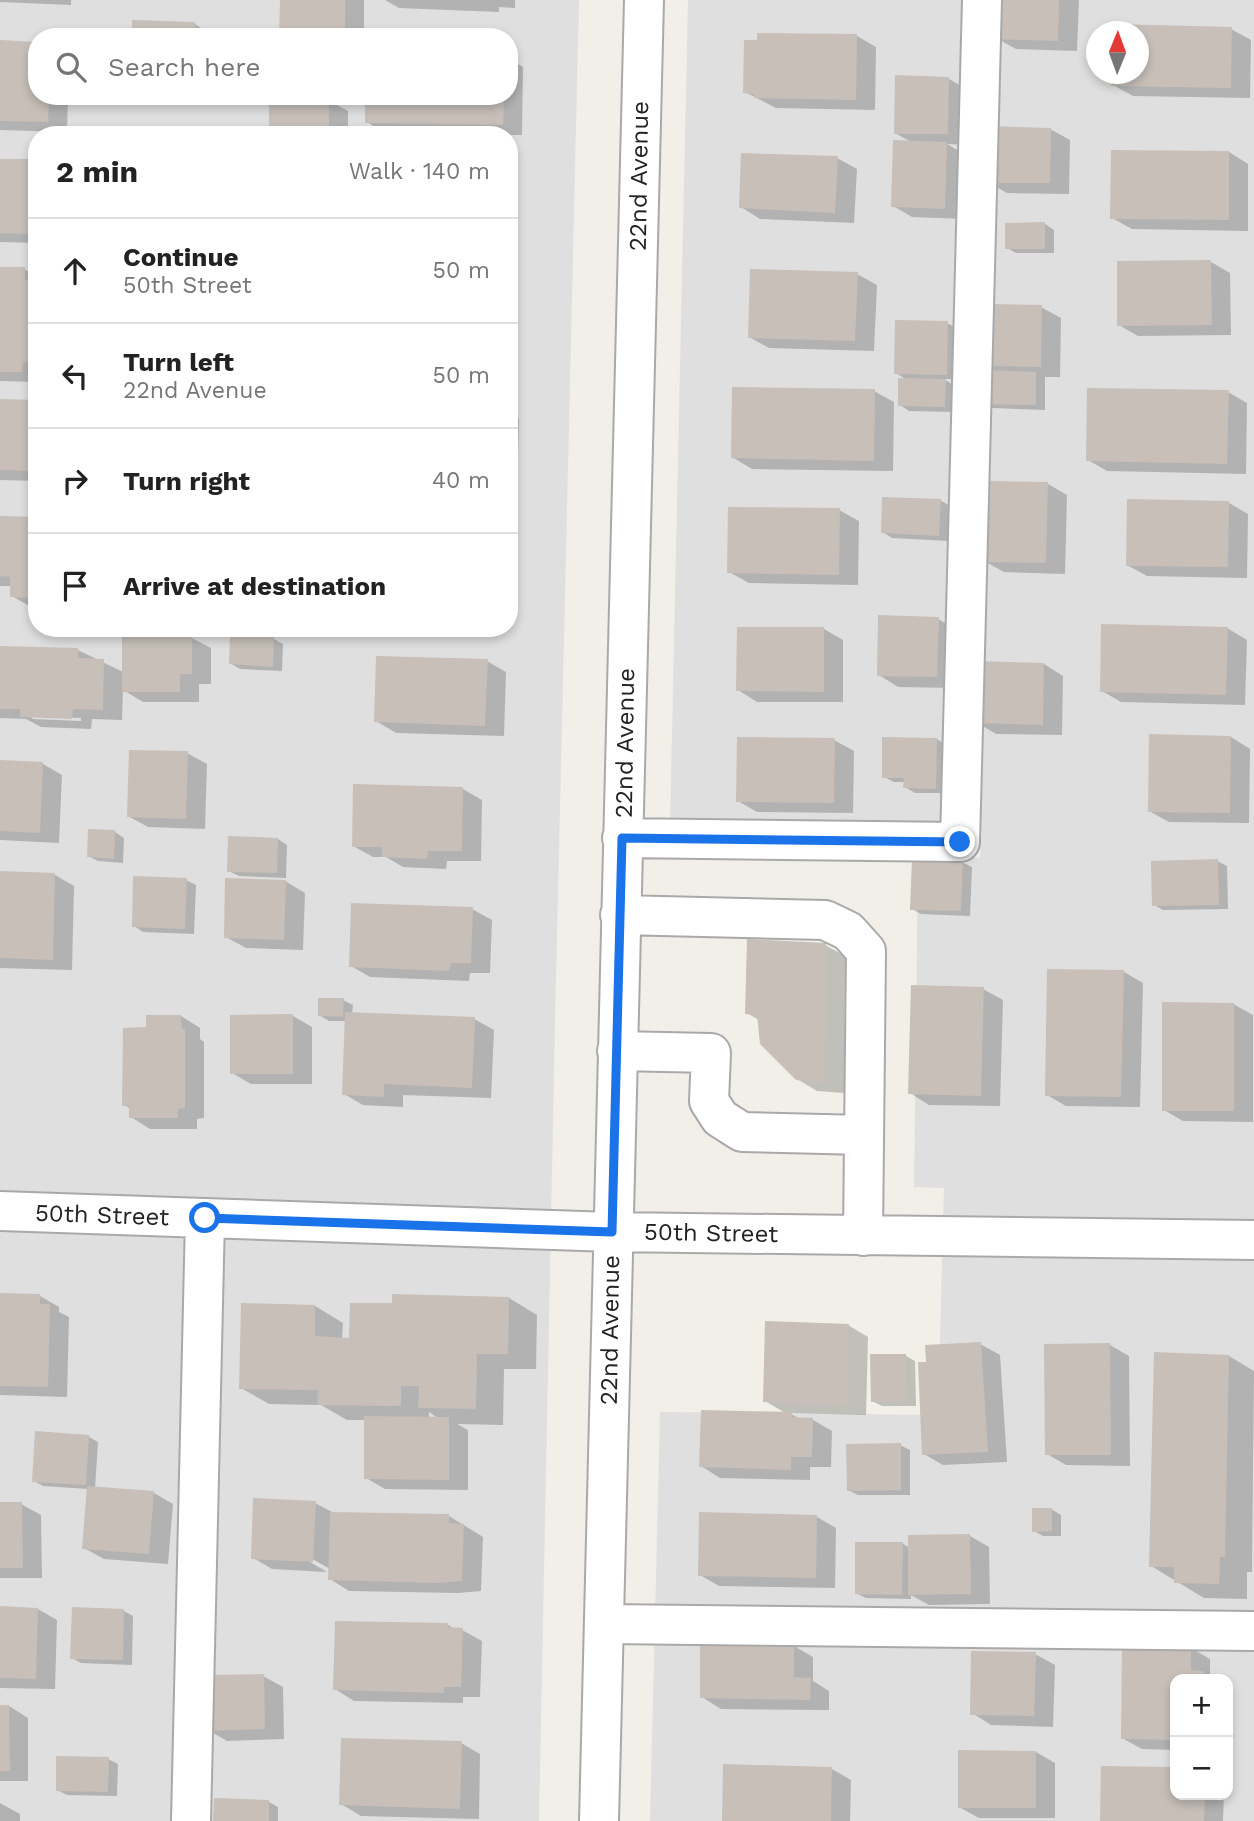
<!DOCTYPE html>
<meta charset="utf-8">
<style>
:root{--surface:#fff;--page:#f6f6f6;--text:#222;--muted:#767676;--line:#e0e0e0}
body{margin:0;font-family:"Work Sans",sans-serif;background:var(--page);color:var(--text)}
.controls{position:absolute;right:21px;bottom:21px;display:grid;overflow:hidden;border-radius:14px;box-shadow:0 4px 10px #0003}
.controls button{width:63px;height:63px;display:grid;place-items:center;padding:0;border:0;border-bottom:2px solid var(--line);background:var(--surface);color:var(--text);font:35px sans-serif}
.compass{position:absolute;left:1086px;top:21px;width:63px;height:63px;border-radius:50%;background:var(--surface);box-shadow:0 4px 10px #0003;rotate:1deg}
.stop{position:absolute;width:21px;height:21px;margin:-16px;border:5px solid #1a73e8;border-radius:50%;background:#fff}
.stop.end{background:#1a73e8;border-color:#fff;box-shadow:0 2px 7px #0008}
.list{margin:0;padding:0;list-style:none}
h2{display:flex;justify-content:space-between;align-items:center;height:91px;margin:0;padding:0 28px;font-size:30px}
h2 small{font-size:23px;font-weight:400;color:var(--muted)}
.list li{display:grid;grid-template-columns:46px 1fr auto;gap:21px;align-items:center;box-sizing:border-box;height:105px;padding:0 28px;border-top:2px solid var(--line)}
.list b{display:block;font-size:26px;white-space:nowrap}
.list p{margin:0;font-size:23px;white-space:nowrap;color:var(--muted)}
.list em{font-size:23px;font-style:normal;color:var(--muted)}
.icon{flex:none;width:38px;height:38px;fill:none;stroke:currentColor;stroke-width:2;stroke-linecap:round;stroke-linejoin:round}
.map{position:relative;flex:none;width:1254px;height:1821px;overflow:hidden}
.search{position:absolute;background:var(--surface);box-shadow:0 4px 10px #0003;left:28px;top:28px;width:490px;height:77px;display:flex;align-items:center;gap:18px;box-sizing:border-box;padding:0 24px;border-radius:28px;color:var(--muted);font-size:26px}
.panel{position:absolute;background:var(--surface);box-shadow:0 4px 10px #0003;left:28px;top:126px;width:490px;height:511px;border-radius:28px}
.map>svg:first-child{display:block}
</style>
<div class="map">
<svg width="1254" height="1821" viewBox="0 0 1254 1821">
<rect width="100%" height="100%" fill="#f2efe9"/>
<path fill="#e0dfdf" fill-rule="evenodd" d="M0,0H579L555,1021L539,1821H0ZM37,37H509V96H37ZM37,135H509V628H37Z
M688,0H1254V1821H650L660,1412L938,1415L944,1188L914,1187L918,856L980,858L982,832L670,824ZM1096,32H1138V74H1096ZM1175,1679H1228V1795H1175Z"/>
<path fill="#0003" fill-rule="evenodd" d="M0,0H71V5L0,2Z
M281,0H364V37H285L281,35Z
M385,0H515V8L499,7V12L399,8Z
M997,0H1079L1077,51L1016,49L996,38Z
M195,24L214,37H133Z
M1231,29L1251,40L1250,98L1133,96L1113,85V74H1138Z
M857,36L876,47L875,110L776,108L745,92Z
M0,42L37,96H68L67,132L0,130Z
M509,59L523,67L522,135L386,134L367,122L383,105V96H509Z
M949,79L968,90L967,145L947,144L966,155L964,219L912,217L893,206L913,143L895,133Z
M328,100L348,111V135H271Z
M1050,129L1070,140L1069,194L1007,193L988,182Z
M1113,151L1229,152L1248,164V231L1132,229L1112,218Z
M837,158L857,169L854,223L760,219L741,207Z
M0,160L31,161L37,164V243L0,242Z
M1045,224L1054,230V253H1016L1007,248Z
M1211,262L1230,273L1231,335L1138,336L1119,325Z
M0,269H24L37,276V382L0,381Z
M857,274L877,285L874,351L769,348L749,337Z
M1041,307L1061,318L1060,377H1045V410L992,408L982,403L998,373L985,365Z
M509,319L518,324L517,375H509Z
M947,323L957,328L956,379H944L955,386L954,412L909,411L900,405L907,380L896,373Z
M874,391L894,402L893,471L752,469L732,457Z
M1228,392L1247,403L1246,474L1107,471L1088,460Z
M0,400L37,402V481L0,480Z
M509,414L519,419L517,487H509Z
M986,483L1048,484L1067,495L1065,574L1004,572L984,561Z
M940,500L950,506L948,541L892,538L883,532Z
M1229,503L1248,514L1247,578L1147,576L1127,565Z
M839,510L859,521L858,585L749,583L729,572Z
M0,518H37V607H31L12,596V586H0Z
M938,619L957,630L956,688L898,687L879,675Z
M142,628H196V632L178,631L211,648V684H199V702H143L123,690L122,720L92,719L91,729L41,727L26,719L0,718V648L78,650L123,672L165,633V630ZM30,716L81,718V721L33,719Z
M1227,628L1247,640L1245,705L1121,702L1102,691Z
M824,629L843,640V702H757L738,690Z
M274,639L283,644L282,671L240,669L230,663Z
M487,661L506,672L504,736L396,733L376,721Z
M1044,664L1063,676L1062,735L996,734L976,722Z
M1151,736L1231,737L1250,749L1249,823L1169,822L1149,811Z
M937,739L946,745L945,793H915L905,787V782H894L884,777Z
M834,740L854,751L853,813L757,812L738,801Z
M187,753L207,764L205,829L148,827L128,816Z
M0,762L43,764L62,775L59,843L0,840Z
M463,789L482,800L481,861H447L446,869L403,867L386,857H373L353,846Z
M90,831L115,832L124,838L123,863L98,861L88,856Z
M278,839L287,845L286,878L239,876L229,871Z
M1217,861L1227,866L1228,909L1163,910L1154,905Z
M962,862L972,867L970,916L921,914L912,909Z
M0,873L55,875L74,886L72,970L0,968Z
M186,880L196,885L194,934L143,932L134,926Z
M285,881L305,893L303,950L246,948L226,937Z
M472,909L492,920L490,973H470L469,981L370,977L351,966Z
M825,945L845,956L844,1093L817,1091L797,1079L759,1020L747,1013Z
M1124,972L1143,983L1140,1107L1066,1106L1047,1095Z
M983,989L1003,1000L1000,1106L929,1105L910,1093Z
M343,1000L353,1005L352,1014L474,1019L494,1030L491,1098L403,1095V1107L363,1105L344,1094L346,1021H329L319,1015Z
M1233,1004L1253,1015V1122L1183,1121L1164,1110Z
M181,1016L200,1028V1039L204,1042V1118L197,1119V1129H150L131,1117V1109L124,1105L147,1029Z
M293,1016L312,1027V1084H251L232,1073Z
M0,1295L40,1296L59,1307V1312L69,1317L67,1397L0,1395Z
M509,1298L537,1315L536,1369H504L503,1425L457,1424L468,1430V1490L385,1489L366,1478L365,1420H347L321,1405L269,1404L241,1388L315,1306L343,1323L342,1339H351L394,1305ZM429,1412L439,1419L429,1418Z
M848,1325L868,1337L866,1415L789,1413L800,1419L813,1420L832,1431L831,1467H810V1480L720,1478L701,1466L787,1414L765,1401Z
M980,1344L1000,1355L1007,1462L943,1465L924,1454L928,1364Z
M1110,1345L1129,1356L1130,1466L1066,1465L1047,1454Z
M906,1356L915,1361L916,1406H882L872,1401Z
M1229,1356L1254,1371L1252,1572H1247V1599L1204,1598L1151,1566Z
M37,1433L89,1437L98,1442L95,1489L154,1493L173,1504L168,1564L104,1559L84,1548L88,1489L43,1486L34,1481Z
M900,1445L910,1450V1495H858L848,1490Z
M315,1503L334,1513L449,1516L483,1537L481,1591L458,1593L349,1591L330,1579V1569L307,1556L305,1559L327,1572L272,1569L253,1558Z
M0,1504H21L41,1515L42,1578H0Z
M1051,1509L1061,1515V1536H1043L1034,1531Z
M817,1517L836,1528L835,1588L719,1586L700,1575Z
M970,1536L989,1547L990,1604L929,1605L911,1595V1599L866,1598L856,1593L903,1544L910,1548Z
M0,1608L38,1609L57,1620L55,1689L0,1688Z
M124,1611L133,1616L132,1665L81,1663L72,1658Z
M337,1622L448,1625L455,1629L462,1630L482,1641L480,1697H463V1703L354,1701L335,1689Z
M794,1646L813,1657V1681L829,1691V1710L721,1709L702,1697Z
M1191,1648L1210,1659V1676L1216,1679H1175V1750L1142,1749L1122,1738Z
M1035,1654L1055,1665L1053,1727L991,1725L972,1713Z
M263,1676L283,1687L284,1739L227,1741L208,1730Z
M0,1706H9L28,1718V1781H0Z
M461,1743L480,1754L479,1819L361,1816L341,1804Z
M1036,1752L1055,1763V1818H979L959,1807Z
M108,1759L118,1764L117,1796L67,1795L57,1790Z
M1103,1767L1175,1769V1795H1224L1223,1821H1102Z
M832,1769L851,1780L850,1821H724Z
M269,1802L278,1807V1821H215Z
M0,1803L20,1814V1821H0Z"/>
<path fill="#c7bfb8" d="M280,0H345V36H279Z
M995,0H1059L1058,41L994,39Z
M132,20L195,22V37H132Z
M1113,24L1232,27L1231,88L1111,86L1112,74H1138V32H1112Z
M757,33L857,34L856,100L754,98V94L743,93L744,40H757Z
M0,40L37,42V96H49L48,122L0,121Z
M895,75L949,77L948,134H894Z
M381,96H504L503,125L365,123V103L381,104Z
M329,98V135H269V100Z
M987,126L1051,128L1050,183H986Z
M893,140L947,142L945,209L891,207Z
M1111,150L1229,151V220L1110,219Z
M741,153L838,156L835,213L739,208Z
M0,159H32L30,234L0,233Z
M1045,222V249H1005V223Z
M1211,260L1212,325L1117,326V261Z
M0,267H25V280H37V362H23L22,372H0Z
M750,269L858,272L855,341L748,338Z
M984,304L1042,305L1041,367L983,366Z
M895,320L948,321L947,375L894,374Z
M982,370L1036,372V405L980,404Z
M898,378L946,379L945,407L898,406Z
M732,387L875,389L874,461L731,458Z
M1087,388L1229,390L1227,464L1086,461Z
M0,399L37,400V471L0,470Z
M984,481L1048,482L1046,563L983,562Z
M882,497L941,499L939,536L881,533Z
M1127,499L1229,501L1228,567L1126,566Z
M728,507L840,508L839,575L727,573Z
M0,516L37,517V598L10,597V577L0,576Z
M878,615L939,617L937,677L877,676Z
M1101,624L1228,627L1226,695L1100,692Z
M737,627H824V692L736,691Z
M122,631H182V635H192V674H180V692H122Z
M230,635L274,637L273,667L229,664Z
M0,646L78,648V658L104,659L103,710L73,709L72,719L20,717V709H0Z
M376,656L488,659L485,726L374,722Z
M975,661L1044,663L1043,725L975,723Z
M1149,734L1231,736L1230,813L1148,812Z
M737,737L835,738L834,803L736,802Z
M882,737L937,738L936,789L903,788L904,778H882Z
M129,750L188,751L186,819L127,817Z
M0,760L43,762L40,833L0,831Z
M353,784L463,787L462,851H428L427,859L382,857V847H352Z
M88,829L115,830L114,859L87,857Z
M228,836L278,838L277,873L227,872Z
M912,858L963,860L961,911L910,910Z
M1218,859L1219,905L1152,906L1151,861Z
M0,871L55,873L53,960L0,958Z
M133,876L187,878L185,929L132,927Z
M225,878L286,880L284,940L224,938Z
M351,903L473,907L471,963H451L449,971L349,967Z
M747,939L826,943L825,1083L796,1080L760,1044L757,1015L745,1014Z
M1047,969L1124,970L1121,1097L1045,1096Z
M911,985L984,987L981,1096L908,1094Z
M318,998H344L343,1017L318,1016Z
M1162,1002L1234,1003V1111H1162Z
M345,1012L475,1017L472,1088L384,1084V1097L342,1095Z
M293,1014V1074H230V1015Z
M146,1015H181L182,1029H185V1108L178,1109V1118H129V1106H122L123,1028L146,1027Z
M0,1293L40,1294V1304H50L48,1387L0,1386Z
M392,1294L509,1297L508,1354H477L476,1409L418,1408L419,1386H401V1406L317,1405L318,1390L239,1389L241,1303L315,1305V1336L349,1338L350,1303H392Z
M765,1321L849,1324L847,1405L763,1402Z
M981,1342L988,1452L922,1455L918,1362H926L925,1345Z
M1110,1343L1111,1455H1045L1044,1344Z
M1154,1352L1229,1355L1225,1557H1220L1219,1584L1174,1583V1567H1149Z
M870,1354H906L907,1401L871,1402Z
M701,1410L792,1412V1417L813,1418L812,1457H791V1470L699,1467Z
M364,1416L449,1417V1480L364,1479Z
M35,1431L89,1435L86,1485L32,1482Z
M901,1443V1490L847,1491L846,1444Z
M87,1486L154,1491L149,1554L82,1549Z
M253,1498L316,1501L313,1562L251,1559Z
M0,1502H22L23,1568H0Z
M1032,1508H1052V1531L1032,1532Z
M330,1512L449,1514V1523L464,1524L462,1581L437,1583L328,1580Z
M699,1512L817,1515L816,1578L698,1576Z
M970,1534L971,1594L908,1595V1535Z
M855,1542H903L902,1595L855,1594Z
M0,1606L38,1608L36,1679L0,1678Z
M72,1607L124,1609L123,1660L70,1659Z
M335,1621L448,1623L447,1627L463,1628L461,1687H444V1693L333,1690Z
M700,1644H794V1677L811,1678L810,1700L700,1698Z
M1122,1645L1191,1646V1670L1204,1671V1679H1175V1740L1121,1739Z
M971,1651L1036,1652L1034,1716L970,1715Z
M264,1674L265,1729L206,1731L204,1675Z
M0,1705H9L10,1771H0Z
M341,1738L462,1741L460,1809L339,1805Z
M958,1750L1036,1751V1808H958Z
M56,1756L109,1757L108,1792L56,1791Z
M723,1764L832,1767L831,1821H722Z
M1101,1766L1175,1767V1795H1205L1204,1821H1100Z
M214,1798L269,1800V1821H213Z"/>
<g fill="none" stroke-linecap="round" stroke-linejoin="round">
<defs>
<path id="minor" d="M622,838L960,842L982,0
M620,915L825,920L848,931L866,951L863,1236
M617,1051L711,1053L709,1101L720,1118L742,1132L864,1135
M0,1211L612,1232L1254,1240
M605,1624L1254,1631
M191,1821L205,1218
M599,1821L644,0"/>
</defs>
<use href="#minor" stroke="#a9a9a9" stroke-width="42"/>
<use href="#minor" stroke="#fff" stroke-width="38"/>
</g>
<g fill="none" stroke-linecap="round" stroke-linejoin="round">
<path stroke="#1a73e8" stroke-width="9" d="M205,1218L612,1232L622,838L960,842"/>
</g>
<g text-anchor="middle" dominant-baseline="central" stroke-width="5" stroke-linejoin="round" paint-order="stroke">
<g font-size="24" fill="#222" stroke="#fff">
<text transform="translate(639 176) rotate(-89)">22nd Avenue</text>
<text transform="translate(625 743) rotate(-89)">22nd Avenue</text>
<text transform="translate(102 1215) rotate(2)">50th Street</text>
<text transform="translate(711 1233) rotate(1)">50th Street</text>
<text transform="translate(610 1330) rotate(-89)">22nd Avenue</text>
</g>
</g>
</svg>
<div class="controls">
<button>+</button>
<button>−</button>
</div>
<svg class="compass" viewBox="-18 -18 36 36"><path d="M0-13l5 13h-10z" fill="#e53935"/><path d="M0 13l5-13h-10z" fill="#767676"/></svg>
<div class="stop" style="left:205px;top:1218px"></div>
<div class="stop end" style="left:960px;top:842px"></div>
<div class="search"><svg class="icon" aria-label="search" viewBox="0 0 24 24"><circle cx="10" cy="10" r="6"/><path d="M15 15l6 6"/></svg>Search here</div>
<section class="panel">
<h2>2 min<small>Walk · 140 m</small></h2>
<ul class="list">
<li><svg class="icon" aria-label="ahead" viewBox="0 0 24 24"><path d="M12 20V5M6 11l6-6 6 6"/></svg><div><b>Continue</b><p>50th Street</p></div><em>50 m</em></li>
<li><svg class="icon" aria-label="left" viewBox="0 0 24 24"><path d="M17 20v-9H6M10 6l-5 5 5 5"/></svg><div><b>Turn left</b><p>22nd Avenue</p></div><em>50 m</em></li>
<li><svg class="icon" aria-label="right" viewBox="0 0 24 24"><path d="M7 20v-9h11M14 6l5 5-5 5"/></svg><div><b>Turn right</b></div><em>40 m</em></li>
<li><svg class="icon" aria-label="arrive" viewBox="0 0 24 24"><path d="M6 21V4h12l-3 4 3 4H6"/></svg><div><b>Arrive at destination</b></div></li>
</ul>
</section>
</div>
